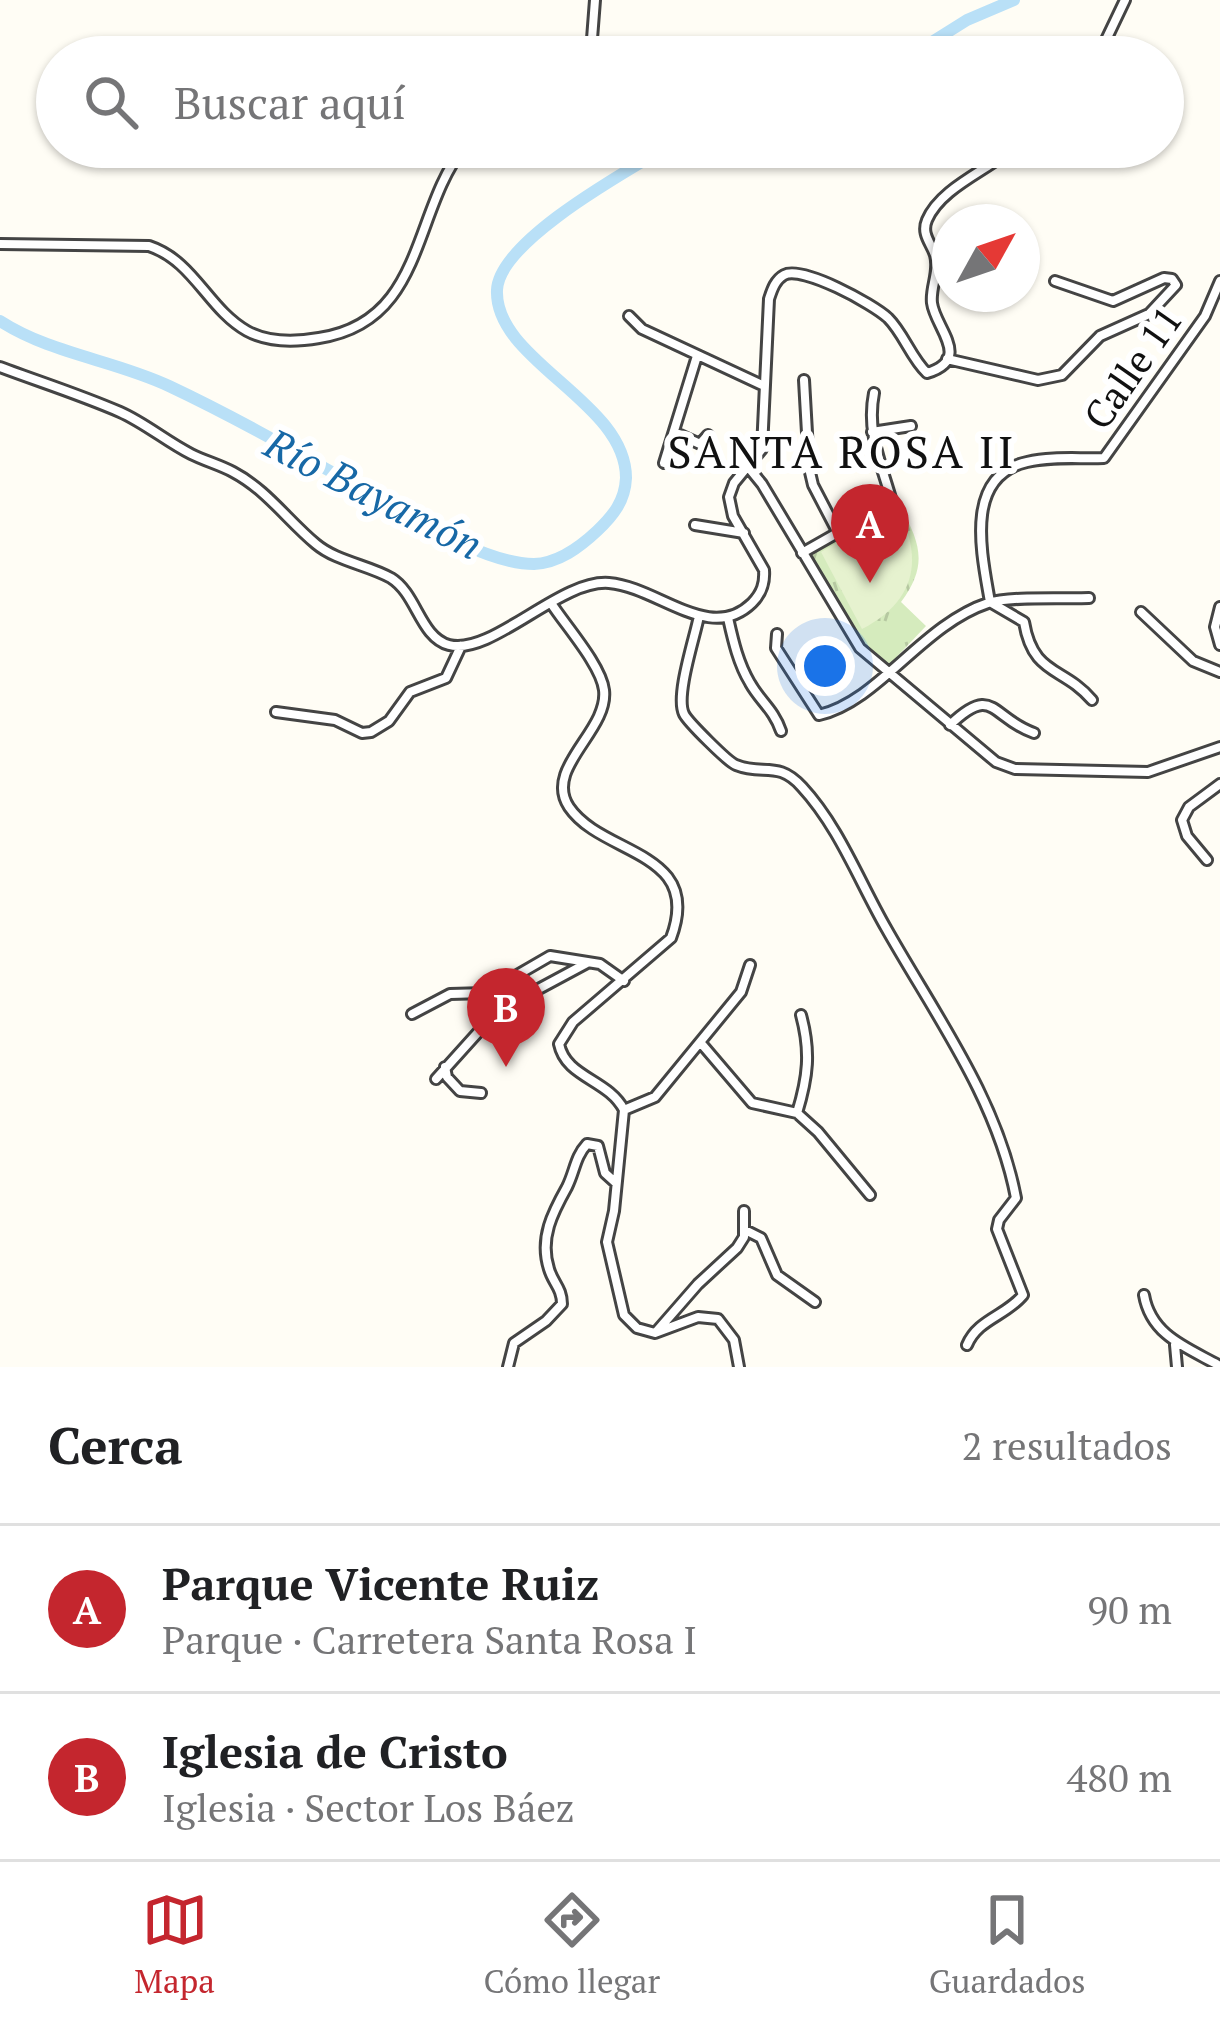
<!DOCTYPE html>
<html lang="es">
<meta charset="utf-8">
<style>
:root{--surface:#fff;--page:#f6f6f6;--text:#202124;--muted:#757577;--line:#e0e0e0;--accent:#c4262e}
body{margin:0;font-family:"PT Serif",serif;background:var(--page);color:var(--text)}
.compass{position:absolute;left:932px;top:204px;width:108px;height:108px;border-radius:50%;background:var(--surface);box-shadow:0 3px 9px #0004;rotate:50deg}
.you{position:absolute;left:825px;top:666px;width:42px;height:42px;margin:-30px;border:9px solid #fff;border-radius:50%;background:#1a73e8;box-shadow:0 0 0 18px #1a73e833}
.badge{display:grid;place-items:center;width:78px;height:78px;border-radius:50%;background:var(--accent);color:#fff;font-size:39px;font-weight:700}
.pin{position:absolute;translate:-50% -99px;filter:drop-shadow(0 3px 6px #0008)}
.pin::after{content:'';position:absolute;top:63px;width:42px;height:36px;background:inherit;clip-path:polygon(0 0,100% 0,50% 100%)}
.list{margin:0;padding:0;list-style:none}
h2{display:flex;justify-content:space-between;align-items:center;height:156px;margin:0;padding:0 48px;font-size:51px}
h2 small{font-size:39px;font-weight:400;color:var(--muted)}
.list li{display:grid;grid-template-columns:78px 1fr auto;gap:36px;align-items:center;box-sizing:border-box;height:168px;padding:0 48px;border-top:3px solid var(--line)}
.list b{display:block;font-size:45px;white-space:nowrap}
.list p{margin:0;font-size:39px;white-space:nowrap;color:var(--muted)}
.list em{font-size:39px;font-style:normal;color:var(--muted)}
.icon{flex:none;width:66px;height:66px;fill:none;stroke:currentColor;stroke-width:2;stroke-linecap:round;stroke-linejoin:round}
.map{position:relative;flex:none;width:1220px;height:1367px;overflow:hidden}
.search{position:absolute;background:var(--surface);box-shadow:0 3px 9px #0004;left:36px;right:36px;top:36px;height:132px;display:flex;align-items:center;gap:30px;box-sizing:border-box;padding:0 42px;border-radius:66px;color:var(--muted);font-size:45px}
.sheet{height:492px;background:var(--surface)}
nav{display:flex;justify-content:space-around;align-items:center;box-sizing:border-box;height:168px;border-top:3px solid var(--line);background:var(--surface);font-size:33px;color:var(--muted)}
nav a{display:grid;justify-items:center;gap:6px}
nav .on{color:var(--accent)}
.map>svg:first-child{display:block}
</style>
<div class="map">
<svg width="1220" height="1367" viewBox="0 0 1220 1367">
<defs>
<pattern id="park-tufts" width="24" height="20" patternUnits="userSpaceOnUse" patternTransform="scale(3)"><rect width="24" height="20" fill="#d5ebbd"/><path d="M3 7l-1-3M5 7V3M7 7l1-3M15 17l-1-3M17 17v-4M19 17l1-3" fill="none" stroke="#b6c8a1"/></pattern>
</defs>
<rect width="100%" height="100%" fill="#fffdf5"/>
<path fill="url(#park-tufts)" d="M898,502C919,541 930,563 901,602L926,626L888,666L859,639L809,552Z"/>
<path fill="#e6f2cf" d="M897,507C924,559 916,601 862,629L821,552Z"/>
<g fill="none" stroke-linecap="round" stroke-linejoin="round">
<path stroke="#b9e0f7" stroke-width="12" d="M814,57C829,48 849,49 864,57
M908,57L967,20L1014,0
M0,321C51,354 114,360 169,386C237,418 303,456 369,493C412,517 484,564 534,564C559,563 580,547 597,531C613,516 625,501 626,478C626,401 494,361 497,290C499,241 627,171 667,147"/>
<defs>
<path id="minor" d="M577,57L592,39L595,0
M1093,57L1104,44L1125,0
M0,244L149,246C194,261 208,309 247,331C269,343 296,342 319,338C425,322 412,212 464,147
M629,316L642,329L764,386
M947,359L1038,380L1062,375L1100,336L1149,314L1176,285L1172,279L1164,278L1113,301L1055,281
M0,367C40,382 81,395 120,412C145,423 167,442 191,454C205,461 220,465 233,472C267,490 287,520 316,544C336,561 368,565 391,578C417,594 420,637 449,645C492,656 560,579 609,583C658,587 710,644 752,603C762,593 765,583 764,570L733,516L729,497L734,483L762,449L769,299C772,290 775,280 784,275C802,265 873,304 888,318C904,334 911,358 927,373C973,359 935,328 932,303C930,287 940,272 935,255C931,243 921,234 927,220C941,187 989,170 1014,147
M804,380L809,468L813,485L837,531
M872,432L911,426
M676,433L700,444L708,435
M664,463L697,356
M749,468L762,484L860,648L996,762L1015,769L1148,772L1220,747
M695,525L744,533
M802,553L892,502C882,465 866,433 874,393
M551,603C565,625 601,665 604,690C609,731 543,768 569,807C602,856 704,850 671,938L573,1022L559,1044C566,1078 608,1079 624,1110L614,1211L607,1242L624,1315L637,1328L655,1333L698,1317L718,1319L734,1340L739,1367
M1220,607L1215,627L1220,645
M1141,612L1193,661L1220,672
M699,616C695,637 675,696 684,714C688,722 728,762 736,765C763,776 778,760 802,787C839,827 859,881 886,928C935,1015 997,1098 1016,1198L999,1220L997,1229L1023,1295C1006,1316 978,1319 967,1345
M728,618C733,640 738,663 750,683C760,701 774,710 781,731
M777,634L776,648L819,715C879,701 922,625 988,603C1009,596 1064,599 1089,598
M1092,700C1063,666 1033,676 1024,622L990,602C982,555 963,476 1027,462C1052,456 1079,459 1104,458L1205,316L1220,281
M276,712L335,720L362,733L371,732L389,721L410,692L446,678L461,646
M950,725C994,683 991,718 1034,733
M1207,860L1187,836L1182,820L1189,807L1220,784
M412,1014L450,994L486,993L550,956L600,964L624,981
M700,1042L752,1103L797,1113L818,1132L870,1195
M445,1067L447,1077L460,1091L481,1093
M436,1079L481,1029L507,1020L533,992L587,963
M624,1110L655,1097L741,992L750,965
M797,1113C808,1077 811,1052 801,1015
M745,1230L761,1238L777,1275L815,1302
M1144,1295C1151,1336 1188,1348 1220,1366
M657,1331L698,1284L737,1248L744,1237V1211
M1175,1345L1177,1367
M508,1367L514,1343L546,1321L562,1304C562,1288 553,1283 549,1269C539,1238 553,1212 567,1187C575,1171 575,1157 587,1144L598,1146L605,1173L616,1183"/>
</defs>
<use href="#minor" stroke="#444" stroke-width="14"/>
<use href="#minor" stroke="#fff" stroke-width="8"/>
</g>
<g text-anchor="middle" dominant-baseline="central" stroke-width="12" stroke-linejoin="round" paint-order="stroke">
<g font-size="39" fill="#111" stroke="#fff">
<text transform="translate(1132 367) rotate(-55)">Calle 11</text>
</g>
<g font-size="42" font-style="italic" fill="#1768a6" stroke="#fff">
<text transform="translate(374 493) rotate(27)">Río Bayamón</text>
</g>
<g font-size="45" letter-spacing="3" fill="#111" stroke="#fff">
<text x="842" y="451">SANTA ROSA II</text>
</g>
</g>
</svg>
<svg class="compass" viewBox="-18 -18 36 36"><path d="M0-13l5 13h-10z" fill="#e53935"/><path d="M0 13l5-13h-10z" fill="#757577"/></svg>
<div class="you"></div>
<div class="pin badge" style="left:870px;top:583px">A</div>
<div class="pin badge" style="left:506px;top:1067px">B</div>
<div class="search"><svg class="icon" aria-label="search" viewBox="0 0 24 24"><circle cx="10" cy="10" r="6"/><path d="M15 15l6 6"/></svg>Buscar aquí</div>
</div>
<section class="sheet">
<h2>Cerca<small>2 resultados</small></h2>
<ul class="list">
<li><span class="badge">A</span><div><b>Parque Vicente Ruiz</b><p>Parque · Carretera Santa Rosa I</p></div><em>90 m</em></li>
<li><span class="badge">B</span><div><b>Iglesia de Cristo</b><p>Iglesia · Sector Los Báez</p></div><em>480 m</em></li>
</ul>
</section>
<nav>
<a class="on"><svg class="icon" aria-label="map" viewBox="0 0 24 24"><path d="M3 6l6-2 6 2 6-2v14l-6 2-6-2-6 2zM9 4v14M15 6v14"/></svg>Mapa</a>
<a><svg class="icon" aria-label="directions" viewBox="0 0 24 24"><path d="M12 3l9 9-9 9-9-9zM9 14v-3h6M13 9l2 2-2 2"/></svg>Cómo llegar</a>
<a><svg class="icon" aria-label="saved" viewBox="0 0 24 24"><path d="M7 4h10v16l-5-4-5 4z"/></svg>Guardados</a>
</nav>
